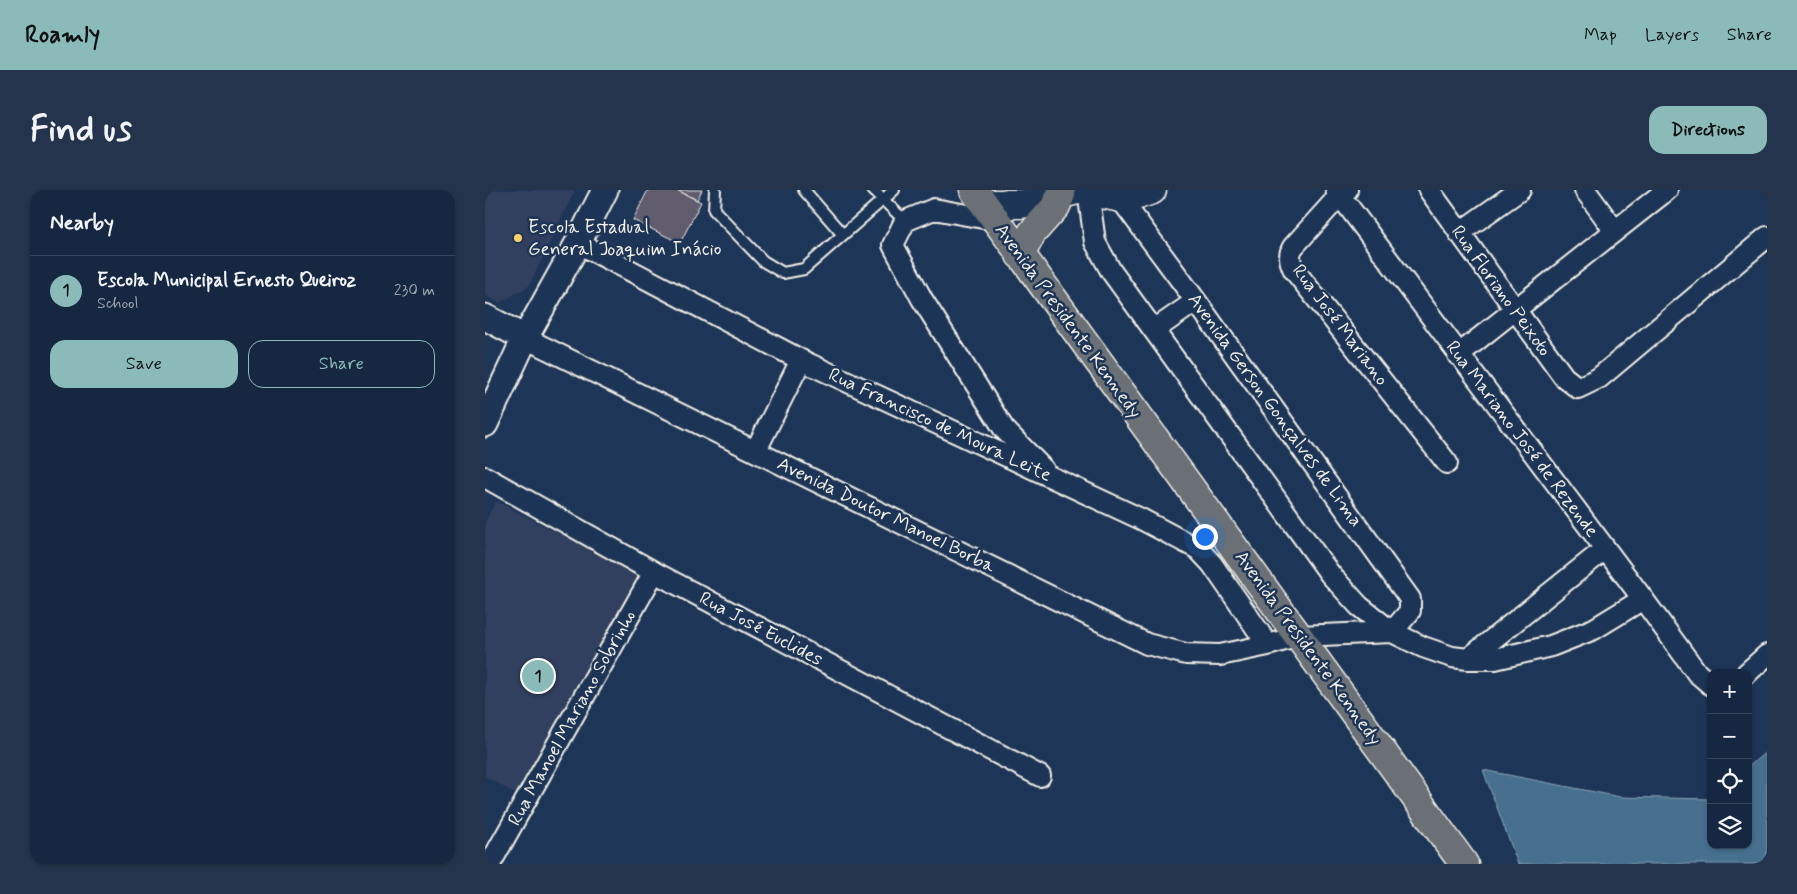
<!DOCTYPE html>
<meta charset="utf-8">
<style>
:root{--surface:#162841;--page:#23344c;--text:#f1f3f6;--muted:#9ea6b1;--line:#35445a;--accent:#8bbbb9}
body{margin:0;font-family:Mynerve,sans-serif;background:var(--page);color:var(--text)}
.controls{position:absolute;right:15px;bottom:15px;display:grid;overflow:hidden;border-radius:10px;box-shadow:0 1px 4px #0004}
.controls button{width:45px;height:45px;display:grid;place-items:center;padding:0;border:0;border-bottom:1px solid var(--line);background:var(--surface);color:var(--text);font:25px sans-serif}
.you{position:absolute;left:719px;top:346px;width:18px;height:18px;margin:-12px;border:4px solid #fff;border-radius:50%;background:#1a73e8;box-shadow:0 0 0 8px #1a73e833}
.badge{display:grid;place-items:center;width:32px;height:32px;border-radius:50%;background:var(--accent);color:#111;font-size:16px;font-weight:700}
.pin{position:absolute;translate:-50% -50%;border:2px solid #fff;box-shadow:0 1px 5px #0006}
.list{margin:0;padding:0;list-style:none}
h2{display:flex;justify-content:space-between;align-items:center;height:65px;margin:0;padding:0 20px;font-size:21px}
h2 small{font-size:16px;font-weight:400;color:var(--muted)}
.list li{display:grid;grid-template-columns:32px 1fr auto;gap:15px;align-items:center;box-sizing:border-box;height:70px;padding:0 20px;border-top:1px solid var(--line)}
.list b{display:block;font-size:19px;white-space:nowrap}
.list p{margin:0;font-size:16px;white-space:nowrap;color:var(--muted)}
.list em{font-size:16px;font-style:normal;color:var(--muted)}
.actions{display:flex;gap:10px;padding:15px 20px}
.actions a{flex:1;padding:11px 0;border:1px solid var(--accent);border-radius:15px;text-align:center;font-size:18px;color:var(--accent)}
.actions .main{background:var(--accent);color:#111}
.icon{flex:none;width:28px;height:28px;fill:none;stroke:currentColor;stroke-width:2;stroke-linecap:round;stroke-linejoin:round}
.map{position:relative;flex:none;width:1282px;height:674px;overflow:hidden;border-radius:15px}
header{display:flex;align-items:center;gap:30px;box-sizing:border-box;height:70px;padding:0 25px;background:var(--accent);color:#111}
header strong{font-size:24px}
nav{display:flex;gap:28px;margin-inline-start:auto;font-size:18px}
.intro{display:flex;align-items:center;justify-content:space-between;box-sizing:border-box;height:120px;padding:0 30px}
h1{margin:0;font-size:35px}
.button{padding:12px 22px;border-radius:15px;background:var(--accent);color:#111;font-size:18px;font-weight:700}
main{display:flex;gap:30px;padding:0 30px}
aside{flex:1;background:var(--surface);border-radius:15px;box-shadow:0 1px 4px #0004}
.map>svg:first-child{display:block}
</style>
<header>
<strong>Roamly</strong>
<nav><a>Map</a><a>Layers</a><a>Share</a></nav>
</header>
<div class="intro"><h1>Find us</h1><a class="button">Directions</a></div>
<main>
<aside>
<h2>Nearby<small></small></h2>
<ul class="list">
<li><span class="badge">1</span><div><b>Escola Municipal Ernesto Queiroz</b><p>School</p></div><em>230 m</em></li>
</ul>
<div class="actions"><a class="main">Save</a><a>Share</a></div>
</aside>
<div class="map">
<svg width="1282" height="674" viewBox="0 0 1282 674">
<rect width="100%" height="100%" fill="#1d3557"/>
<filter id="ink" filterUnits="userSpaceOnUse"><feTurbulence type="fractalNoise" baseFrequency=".02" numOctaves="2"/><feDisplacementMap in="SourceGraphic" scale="10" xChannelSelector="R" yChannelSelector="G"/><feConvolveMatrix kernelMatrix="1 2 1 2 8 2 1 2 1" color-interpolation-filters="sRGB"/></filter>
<g filter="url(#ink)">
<path fill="#31415e" d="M0,0H90L44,96L14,113L0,105Z
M11,311L156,386L43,611L0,586V332Z"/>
<path fill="#466f8e" stroke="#8ca3b2" d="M1282,561V674H1033L998,580L1135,607L1226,609V655H1263V577Z"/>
<path fill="#605c6e" stroke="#f4f1e8" d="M163,0H192L216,12L195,53L148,30Z
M192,0H217L212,10Z"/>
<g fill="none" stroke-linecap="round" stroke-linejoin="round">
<defs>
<path id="service" d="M230,0L229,20L278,71L298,83L319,79L409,0
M319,0L358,45
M388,0L420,31"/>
<path id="minor" d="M851,0L1158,409L1212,483L1226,495
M862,0L855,5L808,57C803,65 805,72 809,80L962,273
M944,0L1079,187L1093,198L1114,188L1282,47
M1100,0L1130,41
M603,1L610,52L626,81L845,384L874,416L907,442L938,457L967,467L983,469H1010L1066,456L1109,439L1158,409
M509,30L449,19L420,31L408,55L437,109L519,239L559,280
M974,43L1035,0
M93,53L316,170L656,329L713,359L727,374L783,455
M669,140L711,111
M40,148L662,454L701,464L735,465L783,455L814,446L907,442L925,421V409L711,111L629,0
M973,165L1182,0
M271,260L316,170
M0,287L169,382L555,586
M983,469L1120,359
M1262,483L1282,465
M5,674L169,382"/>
<path id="tertiary" d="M0,127L40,148
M0,234L40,148L93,53L120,0"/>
<path id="secondary" d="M599,0L636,8L653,5L667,0
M498,14H537L593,0"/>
<path id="trunk" d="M489,0L979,674
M535,65L547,43L571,16L576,4"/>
</defs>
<use href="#service" stroke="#f4f1e8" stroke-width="14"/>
<use href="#minor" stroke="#f4f1e8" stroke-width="24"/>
<use href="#tertiary" stroke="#f4f1e8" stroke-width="29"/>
<use href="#secondary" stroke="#f4f1e8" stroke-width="31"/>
<use href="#trunk" stroke="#f4f1e8" stroke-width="31"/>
<use href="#service" stroke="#1d3557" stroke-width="10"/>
<use href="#minor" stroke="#1d3557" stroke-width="20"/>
<use href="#tertiary" stroke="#1d3557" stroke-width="25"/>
<use href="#secondary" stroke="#1d3557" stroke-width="28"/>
<use href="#trunk" stroke="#6a7074" stroke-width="28"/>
</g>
</g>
<circle fill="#ffd166" stroke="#1d3557" stroke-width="2" cx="33" cy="48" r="5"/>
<g text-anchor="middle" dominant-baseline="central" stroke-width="5" stroke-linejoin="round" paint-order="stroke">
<g font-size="19" fill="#f4f1e8" stroke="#1d3557" text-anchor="start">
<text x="43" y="37">Escola Estadual<tspan x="43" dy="22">General Joaquim Inácio</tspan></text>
</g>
<g font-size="19" fill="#f4f1e8" stroke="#1d3557">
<text transform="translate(1016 101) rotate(54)">Rua Floriano Peixoto</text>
<text transform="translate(583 131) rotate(54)">Avenida Presidente Kennedy</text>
<text transform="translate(855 135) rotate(53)">Rua José Mariano</text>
<text transform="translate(790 220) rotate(54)">Avenida Gerson Gonçalves de Lima</text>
<text transform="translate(455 235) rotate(25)">Rua Francisco de Moura Leite</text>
<text transform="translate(1037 249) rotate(53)">Rua Mariano José de Rezende</text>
<text transform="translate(401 325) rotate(26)">Avenida Doutor Manoel Borba</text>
<text transform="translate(276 439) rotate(28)">Rua José Euclides</text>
<text transform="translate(823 458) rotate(54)">Avenida Presidente Kennedy</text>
<text transform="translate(87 528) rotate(-61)">Rua Manoel Mariano Sobrinho</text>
</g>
</g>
</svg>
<div class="controls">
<button>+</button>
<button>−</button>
<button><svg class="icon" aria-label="locate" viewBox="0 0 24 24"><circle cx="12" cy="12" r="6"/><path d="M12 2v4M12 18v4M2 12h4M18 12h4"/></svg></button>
<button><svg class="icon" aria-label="layers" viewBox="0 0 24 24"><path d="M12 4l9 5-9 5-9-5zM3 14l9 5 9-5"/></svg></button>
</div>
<div class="you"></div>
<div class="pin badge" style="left:53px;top:486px">1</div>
</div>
</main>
